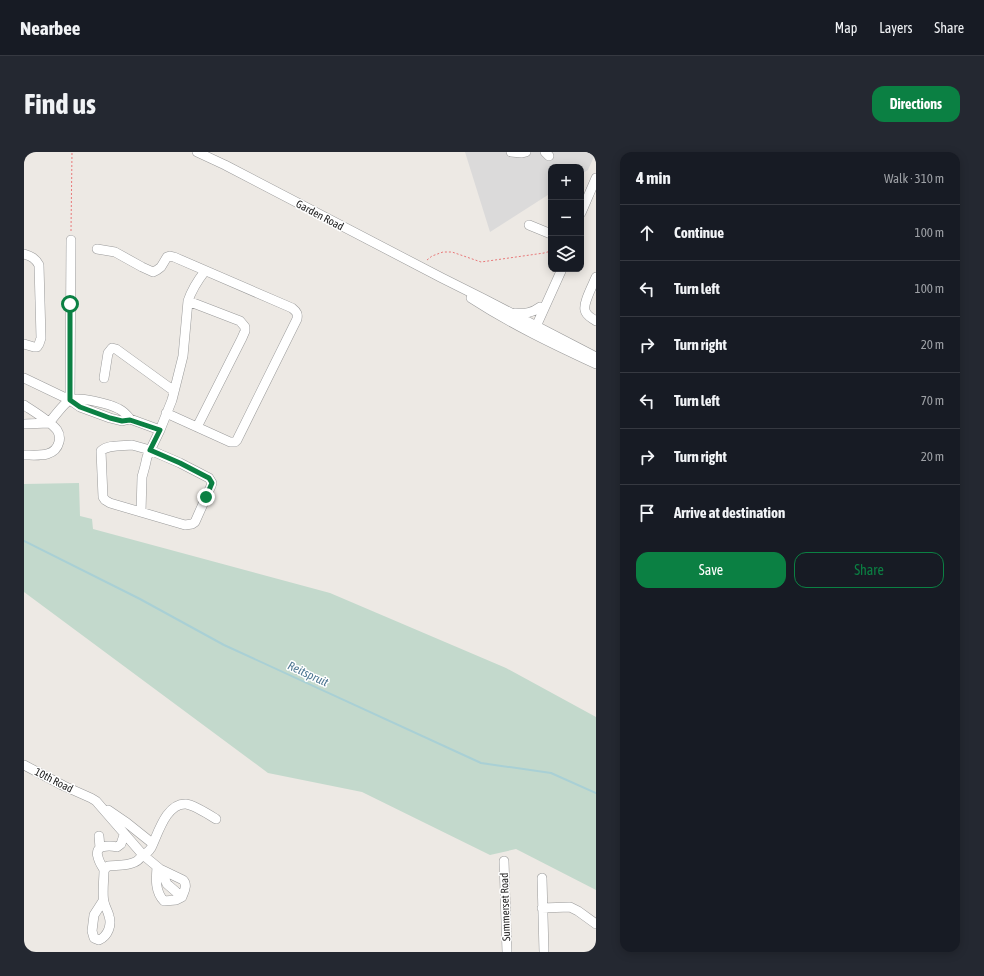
<!DOCTYPE html>
<meta charset="utf-8">
<style>
:root{--surface:#171b24;--page:#242831;--text:#f1f3f6;--muted:#9ea1a6;--line:#363941;--accent:#0b8043}
body{margin:0;font-family:"Asap Condensed",sans-serif;background:var(--page);color:var(--text)}
.controls{position:absolute;right:12px;top:12px;display:grid;overflow:hidden;border-radius:8px;box-shadow:0 2px 10px #0003}
.controls button{width:36px;height:36px;display:grid;place-items:center;padding:0;border:0;border-bottom:1px solid var(--line);background:var(--surface);color:var(--text);font:20px sans-serif}
.stop{position:absolute;width:12px;height:12px;margin:-9px;border:3px solid #0b8043;border-radius:50%;background:#fff}
.stop.end{background:#0b8043;border-color:#fff;box-shadow:0 1px 4px #0008}
.list{margin:0;padding:0;list-style:none}
h2{display:flex;justify-content:space-between;align-items:center;height:52px;margin:0;padding:0 16px;font-size:17px}
h2 small{font-size:13px;font-weight:400;color:var(--muted)}
.list li{display:grid;grid-template-columns:26px 1fr auto;gap:12px;align-items:center;box-sizing:border-box;height:56px;padding:0 16px;border-top:1px solid var(--line)}
.list b{display:block;font-size:15px;white-space:nowrap}
.list em{font-size:13px;font-style:normal;color:var(--muted)}
.actions{display:flex;gap:8px;padding:12px 16px}
.actions a{flex:1;padding:9px 0;border:1px solid var(--accent);border-radius:12px;text-align:center;font-size:14px;color:var(--accent)}
.actions .main{background:var(--accent);color:#fff}
.icon{flex:none;width:22px;height:22px;fill:none;stroke:currentColor;stroke-width:2;stroke-linecap:round;stroke-linejoin:round}
.map{position:relative;flex:none;width:572px;height:800px;overflow:hidden;border-radius:12px}
header{display:flex;align-items:center;gap:24px;box-sizing:border-box;height:56px;padding:0 20px;background:var(--surface);border-bottom:1px solid var(--line)}
header strong{font-size:19px}
nav{display:flex;gap:22px;margin-inline-start:auto;font-size:14px}
.intro{display:flex;align-items:center;justify-content:space-between;box-sizing:border-box;height:96px;padding:0 24px}
h1{margin:0;font-size:28px}
.button{padding:10px 18px;border-radius:12px;background:var(--accent);color:#fff;font-size:14px;font-weight:700}
main{display:flex;gap:24px;padding:0 24px}
aside{flex:1;background:var(--surface);border-radius:12px;box-shadow:0 2px 10px #0003}
.map>svg:first-child{display:block}
</style>
<header>
<strong>Nearbee</strong>
<nav><a>Map</a><a>Layers</a><a>Share</a></nav>
</header>
<div class="intro"><h1>Find us</h1><a class="button">Directions</a></div>
<main>
<div class="map">
<svg width="572" height="800" viewBox="0 0 572 800">
<rect width="100%" height="100%" fill="#ede9e4"/>
<path fill="#dbdada" d="M441,0H572L564,18L557,22V15H527V41L466,80Z"/>
<path fill="#c3d9cc" d="M55,331L56,364L68,367L69,377L306,441L482,516L572,565V738L492,697L466,703L338,640L244,621L0,440V332Z"/>
<g fill="none" stroke-linecap="round" stroke-linejoin="round">
<path stroke="#a9d0d5" stroke-width="2" d="M0,389L116,447L200,493L457,611L527,621L572,641"/>
<defs>
<path id="minor" d="M173,0L201,13L418,126L460,147L572,205
M487,0L498,1L502,0
M521,0L525,4
M557,61L572,26
M505,73L527,82
M73,97L91,100L118,115L129,120L133,118L137,115L143,105L146,104L150,105L268,156C273,160 274,162 273,167L213,288L211,290H206L142,261
M0,102C7,104 11,106 15,113L17,186L15,192L13,195H10L0,192
M572,125C569,133 559,151 561,158C562,164 568,166 572,169
M447,146C487,172 529,192 572,212
M164,149L216,169L221,175V179L218,186L173,275
M491,161C501,162 508,161 516,155
M510,179L538,117
M0,226L46,248L56,255L86,266L98,269L106,267L136,278
M80,226L84,201L88,196L92,197L150,239
M46,248L47,88
M0,253C9,259 26,269 33,278C35,281 36,286 35,290C31,306 13,303 0,303
M0,272L25,271C29,266 41,250 46,248C54,244 86,252 95,257C99,259 103,263 106,267
M108,293L126,298L156,311L185,326L188,331L187,334L171,370L168,372L161,373L86,351L81,348L79,345L77,299C84,292 99,294 108,293Z
M117,360L118,325L121,314L123,305L136,278L148,248L159,204L164,149C168,137 174,128 181,119
M0,613L40,634L67,646L72,649L119,703L136,717L159,728C164,733 160,739 158,745L152,748L140,749C131,740 132,727 133,715
M84,658L103,671L128,691
M75,684L76,696
M480,709L483,800
M136,717L143,732L158,745
M80,718C78,714 75,710 74,705C70,693 85,693 93,695L97,692L100,683
M518,726L520,800
M79,749L70,763L68,779L70,786L75,788C84,784 88,773 85,764C84,759 81,755 80,750C78,742 80,727 80,718L84,714C93,713 103,714 111,710C114,709 116,706 118,704C121,701 125,700 127,696C134,682 142,651 162,652C170,653 184,662 192,667
M518,756L546,755L554,759L572,772"/>
</defs>
<use href="#minor" stroke="#9a9a9a" stroke-width="10"/>
<path stroke="#e87979" stroke-width="1" stroke-dasharray="2 2" stroke-linecap="butt" d="M47,79L48,0
M403,108L408,104L419,100H428L457,110L520,101L527,99"/>
<use href="#minor" stroke="#fff" stroke-width="9"/>
</g>
<g fill="none" stroke-linecap="round" stroke-linejoin="round">
<path stroke="#0b8043" stroke-width="5" d="M46,152V248L56,255L86,266L98,269L106,268L136,278L126,298L156,311L181,324L185,326L188,331L182,345"/>
</g>
<g text-anchor="middle" dominant-baseline="central" stroke-width="3" stroke-linejoin="round" paint-order="stroke">
<g font-size="11" fill="#1d1d1d" stroke="#fff">
<text transform="translate(296 63) rotate(28)">Garden Road</text>
<text transform="translate(30 628) rotate(27)">10th Road</text>
<text transform="translate(481 755) rotate(-92)">Summerset Road</text>
</g>
<g font-size="12" font-style="italic" fill="#4e7792" stroke="#fff">
<text transform="translate(284 522) rotate(25)">Reitspruit</text>
</g>
</g>
</svg>
<div class="controls">
<button>+</button>
<button>−</button>
<button><svg class="icon" aria-label="layers" viewBox="0 0 24 24"><path d="M12 4l9 5-9 5-9-5zM3 14l9 5 9-5"/></svg></button>
</div>
<div class="stop" style="left:46px;top:152px"></div>
<div class="stop end" style="left:182px;top:345px"></div>
</div>
<aside>
<h2>4 min<small>Walk · 310 m</small></h2>
<ul class="list">
<li><svg class="icon" aria-label="ahead" viewBox="0 0 24 24"><path d="M12 20V5M6 11l6-6 6 6"/></svg><div><b>Continue</b></div><em>100 m</em></li>
<li><svg class="icon" aria-label="left" viewBox="0 0 24 24"><path d="M17 20v-9H6M10 6l-5 5 5 5"/></svg><div><b>Turn left</b></div><em>100 m</em></li>
<li><svg class="icon" aria-label="right" viewBox="0 0 24 24"><path d="M7 20v-9h11M14 6l5 5-5 5"/></svg><div><b>Turn right</b></div><em>20 m</em></li>
<li><svg class="icon" aria-label="left" viewBox="0 0 24 24"><path d="M17 20v-9H6M10 6l-5 5 5 5"/></svg><div><b>Turn left</b></div><em>70 m</em></li>
<li><svg class="icon" aria-label="right" viewBox="0 0 24 24"><path d="M7 20v-9h11M14 6l5 5-5 5"/></svg><div><b>Turn right</b></div><em>20 m</em></li>
<li><svg class="icon" aria-label="arrive" viewBox="0 0 24 24"><path d="M6 21V4h12l-3 4 3 4H6"/></svg><div><b>Arrive at destination</b></div></li>
</ul>
<div class="actions"><a class="main">Save</a><a>Share</a></div>
</aside>
</main>
